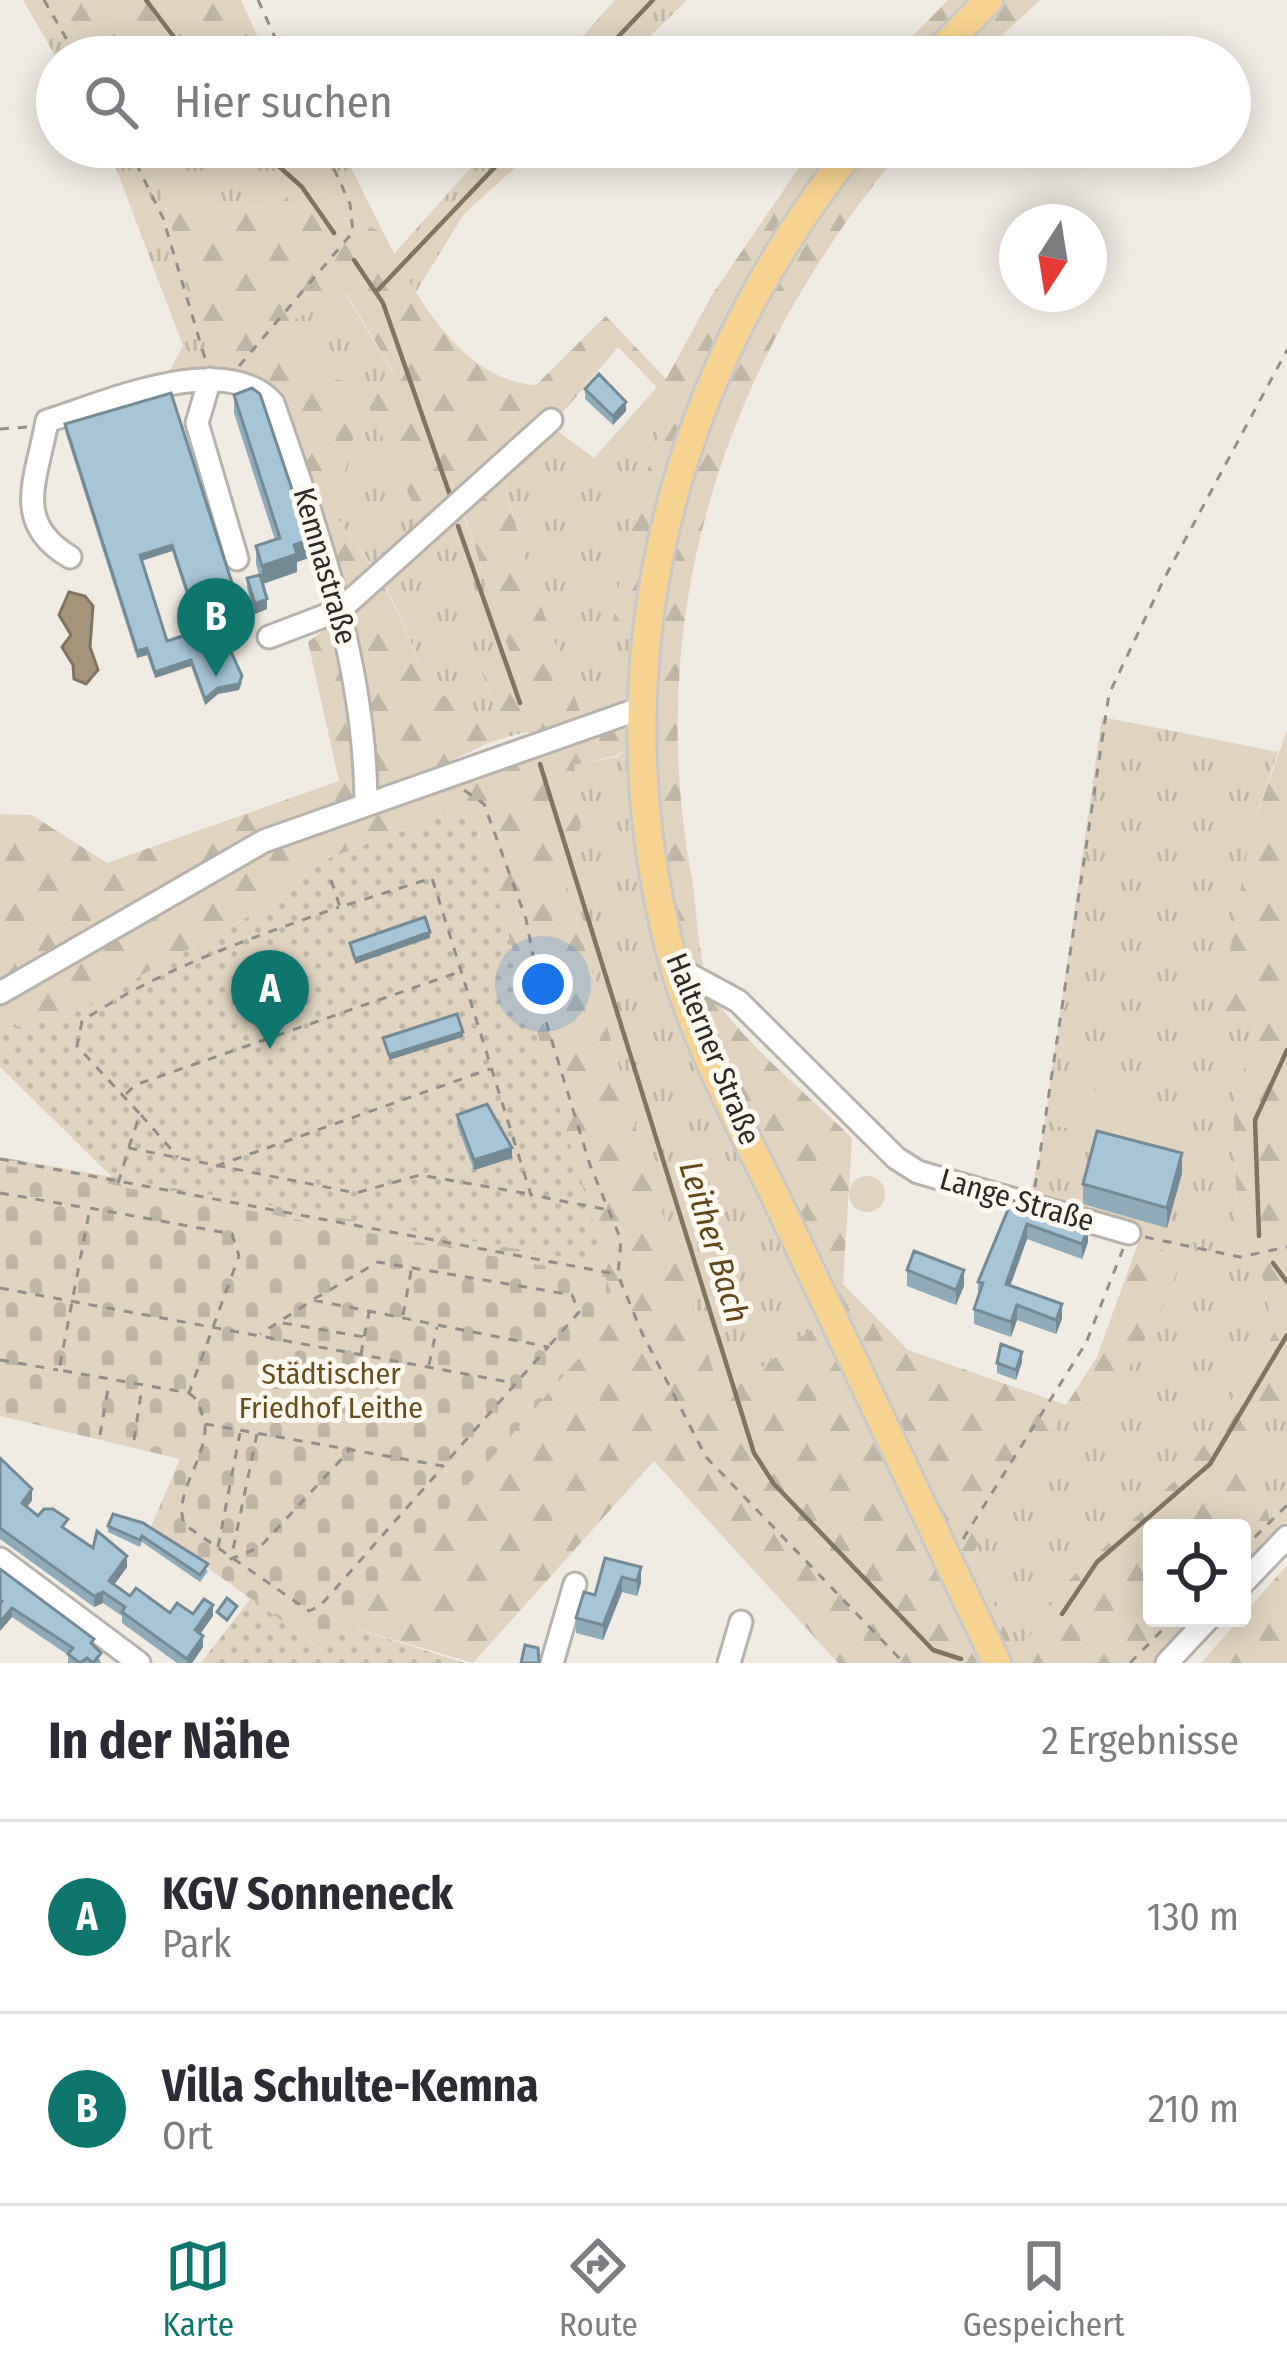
<!DOCTYPE html>
<html lang="de">
<meta charset="utf-8">
<style>
:root{--surface:#fff;--page:#f7f7f7;--text:#2b2b33;--muted:#7c7c81;--line:#e1e1e2;--accent:#0f766e}
body{margin:0;font-family:"Fira Sans Condensed",sans-serif;background:var(--page);color:var(--text)}
.controls{position:absolute;right:36px;bottom:36px;display:grid;overflow:hidden;border-radius:12px;box-shadow:0 6px 30px #0003}
.controls button{width:108px;height:108px;display:grid;place-items:center;padding:0;border:0;border-bottom:3px solid var(--line);background:var(--surface);color:var(--text);font:60px sans-serif}
.compass{position:absolute;left:999px;top:204px;width:108px;height:108px;border-radius:50%;background:var(--surface);box-shadow:0 6px 30px #0003;rotate:192deg}
.you{position:absolute;left:543px;top:984px;width:42px;height:42px;margin:-30px;border:9px solid #fff;border-radius:50%;background:#1a73e8;box-shadow:0 0 0 18px #1a73e833}
.badge{display:grid;place-items:center;width:78px;height:78px;border-radius:50%;background:var(--accent);color:#fff;font-size:39px;font-weight:700}
.pin{position:absolute;translate:-50% -99px;filter:drop-shadow(0 3px 6px #0008)}
.pin::after{content:'';position:absolute;top:63px;width:42px;height:36px;background:inherit;clip-path:polygon(0 0,100% 0,50% 100%)}
.list{margin:0;padding:0;list-style:none}
h2{display:flex;justify-content:space-between;align-items:center;height:156px;margin:0;padding:0 48px;font-size:51px}
h2 small{font-size:39px;font-weight:400;color:var(--muted)}
.list li{display:grid;grid-template-columns:78px 1fr auto;gap:36px;align-items:center;box-sizing:border-box;height:192px;padding:0 48px;border-top:3px solid var(--line)}
.list b{display:block;font-size:45px;white-space:nowrap}
.list p{margin:0;font-size:39px;white-space:nowrap;color:var(--muted)}
.list em{font-size:39px;font-style:normal;color:var(--muted)}
.icon{flex:none;width:66px;height:66px;fill:none;stroke:currentColor;stroke-width:2;stroke-linecap:round;stroke-linejoin:round}
.map{position:relative;flex:none;width:1287px;height:1663px;overflow:hidden}
.search{position:absolute;background:var(--surface);box-shadow:0 6px 30px #0003;left:36px;right:36px;top:36px;height:132px;display:flex;align-items:center;gap:30px;box-sizing:border-box;padding:0 42px;border-radius:66px;color:var(--muted);font-size:45px}
.sheet{height:540px;background:var(--surface)}
nav{display:flex;justify-content:space-around;align-items:center;box-sizing:border-box;height:168px;border-top:3px solid var(--line);background:var(--surface);font-size:33px;color:var(--muted)}
nav a{display:grid;justify-items:center;gap:6px}
nav .on{color:var(--accent)}
.map>svg:first-child{display:block}
</style>
<div class="map">
<svg width="1287" height="1663" viewBox="0 0 1287 1663">
<defs>
<pattern id="grass-tufts" width="24" height="20" patternUnits="userSpaceOnUse" patternTransform="scale(3)"><rect width="24" height="20" fill="#e0d4c0"/><path d="M3 7l-1-3M5 7V3M7 7l1-3M15 17l-1-3M17 17v-4M19 17l1-3" fill="none" stroke="#c0b6a5"/></pattern>
<pattern id="forest-firs" width="22" height="20" patternUnits="userSpaceOnUse" patternTransform="scale(3)"><rect width="22" height="20" fill="#e0d4c0"/><path d="M5 1l3.5 6h-7zM16 11l3.5 6h-7z" fill="#c0b6a5"/></pattern>
<pattern id="cemetery-stones" width="16" height="16" patternUnits="userSpaceOnUse" patternTransform="scale(3)"><rect width="16" height="16" fill="#e0d4c0"/><path d="M2 7V4a2 2 0 0 1 4 0v3zM10 15v-3a2 2 0 0 1 4 0v3z" fill="#c0b6a5"/></pattern>
<pattern id="garden-dots" width="8" height="8" patternUnits="userSpaceOnUse" patternTransform="scale(3)"><rect width="8" height="8" fill="#e0d4c0"/><path d="M2 2h.1M6 6h.1" fill="none" stroke="#c0b6a5" stroke-width="1.8" stroke-linecap="round"/></pattern>
</defs>
<rect width="100%" height="100%" fill="#f0ebe3"/>
<path fill="url(#grass-tufts)" d="M23,0H51L84,57L57,59Z
M615,0H687L629,57H564Z
M108,147H341L383,232L341,216L312,173L277,207L218,206L160,190L212,350L228,368L210,379L167,375L183,346Z
M489,147H538L464,214L414,295L394,254Z
M345,293L397,379L360,386L422,523L460,505L511,656L480,669L502,722L522,733L488,743C479,712 456,700 428,689C399,603 382,573 324,503L327,379L279,355L273,330Z
M658,386L669,400L630,527L613,620L644,629L637,709L586,727L529,573L504,481L552,427L594,458Z
M1102,717L1278,752L1250,835L1256,1020L1233,1110L1238,1230L1260,1267L1274,1333L1190,1466L1067,1582L1017,1655L971,1556L1068,1406L1181,1259L1139,1240L1142,1230L1030,1193L1040,1155Z
M638,741L641,808L829,1315L747,1380H716L647,1166L561,864L581,827L573,765L617,757Z
M1287,1399V1522L1274,1534L1251,1452L1231,1433L1248,1441Z"/>
<path fill="url(#forest-firs)" d="M51,0H241L267,57H84Z
M948,0H1040L979,57H892Z
M813,147H904C729,356 641,607 692,879C697,908 699,973 713,995C741,1041 812,1098 852,1138L843,1284L908,1350L1066,1405L1097,1357L1139,1240L1182,1259L1164,1304L1106,1410L1068,1407L971,1556L1017,1654L1067,1582L1190,1466L1274,1333L1260,1267L1238,1230L1233,1110L1256,1021L1220,1009L1250,835L1287,730V1399L1248,1441L1235,1436L1251,1452L1274,1534L1242,1568V1528H1152V1618H1195L1165,1649L1186,1663H998L691,1007L654,875L647,629L613,621L630,527L669,400L618,347L504,482L529,573L586,727L522,733L502,722L480,668L511,656L461,506L422,524L359,385L397,378L346,293L273,330L279,355L327,379L346,381C360,427 356,467 324,503C379,570 400,607 428,689C456,700 479,712 488,743L380,796L637,710L638,741L616,756L574,765L581,827L561,864L647,1166L716,1379L747,1380L829,1315L995,1663H838L654,1461L473,1663L344,1625L619,1312L605,1277L0,1164V1157L605,1264L470,805L317,863L287,893L253,914L66,1017L0,1030V814L32,815L107,863L339,781L308,642L348,612L271,387L228,368L212,351L159,189L218,206L277,207L312,172L341,216L383,232C414,294 461,381 536,385L606,316L666,379L712,295Z
M1287,1565V1663H1201Z"/>
<path fill="url(#cemetery-stones)" d="M0,1164L605,1277L619,1312L323,1651L151,1527L180,1459L0,1416Z"/>
<path fill="#e0d4c0" d="M1067,1084L1193,1112L1184,1155L1057,1126Z
M849 1194a18 18 0 1 1 36 0a18 18 0 1 1-36 0Z"/>
<path fill="url(#garden-dots)" d="M470,805L606,1265L112,1177L0,1067V1030L66,1017L253,914L287,893L317,863Z
M251,1598L322,1651L344,1625L465,1663H201Z"/>
<path fill="#a6957b" stroke="#817562" stroke-width="3" d="M69,592L85,596L93,606L90,647L98,670L86,684L74,679L73,665L62,647L71,635L59,615Z"/>
<g fill="none" stroke-linecap="round" stroke-linejoin="round">
<path stroke="#817562" stroke-width="4.5" d="M146,0L189,57
M599,57L653,0
M257,147L302,187L334,233
M354,260L383,303L450,495
M377,291L514,147
M458,526L520,703
M540,764L754,1453L774,1484L933,1650L961,1659
M1259,1236L1255,1120L1287,1050
M1273,1263L1287,1282
M1062,1614L1097,1562L1210,1464L1287,1335"/>
<defs>
<path id="minor" d="M210,379L197,423L237,559
M70,557C11,522 37,479 47,421C105,403 225,349 273,403C318,533 365,663 366,802
M269,637L340,610L551,420
M675,967L738,1001L896,1158L918,1172L1129,1233
M0,993L264,841L639,709
M0,1559L139,1663
M1242,1584L1287,1537
M552,1663L575,1584
M729,1663L741,1622
M1167,1663L1209,1618"/>
<path id="major" d="M933,57L989,0
M854,147C667,379 594,675 674,964C699,1052 748,1138 787,1221C857,1368 927,1516 997,1663"/>
</defs>
<use href="#minor" stroke="#b7b2ab" stroke-width="27"/>
<use href="#major" stroke="#c8c8c7" stroke-width="33"/>
<path stroke="#928f89" stroke-width="3" stroke-dasharray="9 9" stroke-linecap="butt" d="M44,0L77,57
M258,0L284,57
M128,147L163,218L207,365
M239,366L353,232L350,204L324,147
M0,429L27,427
M464,790L484,804L526,919L546,1022L590,1165L621,1240L618,1275L642,1333L706,1457L904,1663
M331,880L340,907L432,878L531,1195L609,1210
M126,1094L135,1085L459,972
M141,1115L178,1157
M129,1147L140,1114L77,1046L82,1021C162,968 249,939 339,907
M0,1159L616,1274
M216,1166L490,1069
M118,1183L129,1148L356,1193L420,1175L529,1194
M1035,1187L1109,694L1164,579L1287,350
M0,1193L87,1208
M90,1208L232,1234L239,1256L189,1393L59,1370Z
M1145,1237L1240,1257L1287,1247
M0,1288L514,1383
M314,1299L378,1262L572,1295L579,1312L548,1347
M403,1315L412,1266
M283,1323L364,1337
M361,1354L369,1312
M0,1360L58,1370
M429,1365L437,1327
M189,1393L198,1401L205,1424L443,1466L548,1347L313,1300L260,1334
M205,1426C207,1458 171,1497 185,1525L309,1611L320,1606L442,1468
M257,1434L231,1559L260,1547L349,1451
M100,1435L109,1383
M134,1440L142,1387
M963,1539L1086,1343L1123,1249
M218,1547L240,1433
M1242,1550L1287,1505
M1130,1663L1174,1618"/>
<use href="#minor" stroke="#fff" stroke-width="21"/>
<use href="#major" stroke="#f7d391" stroke-width="27"/>
</g>
<path fill="#8faab9" d="M585,389L626,411L613,425L585,399Z
M234,395L309,558L297,562V572L263,584L267,609L255,614L247,588V578L259,575L256,564V546L275,540L234,413Z
M65,424L232,590L212,595L213,605L192,612L172,551L142,561L167,641L210,646L242,683L239,690L218,694L205,705L191,666L155,678L147,655L137,658L65,431Z
M457,1115L512,1158L474,1170L457,1125Z
M1182,1173L1167,1228L1083,1204V1184Z
M1012,1200L1088,1242L1082,1259L1027,1239L1010,1285L1062,1319L1056,1334L1017,1320L1011,1337L974,1324V1309L978,1296V1282Z
M907,1270L964,1286L956,1305L907,1286Z
M1022,1362L1016,1380L997,1373V1363Z
M0,1458L32,1500L27,1507L38,1516L67,1530L93,1548L127,1567L114,1585L130,1596L170,1613L213,1616L200,1634L203,1647L192,1663H177L122,1623V1616L103,1603L94,1607L0,1539Z
M143,1523L208,1571L200,1582L142,1542L140,1547L108,1532V1526Z
M605,1558L641,1583L637,1596L622,1592L603,1640L576,1633V1618L595,1595Z
M0,1569L94,1646L101,1663H68V1655L12,1617L0,1631Z"/>
<path fill="#748b96" d="M626,402V411L613,425V416Z
M309,540V558L297,562V572L262,584V566L294,545Z
M172,545V551L140,561V555Z
M232,583V590L211,596V590Z
M213,599V605L192,612V606Z
M267,599V609L255,614V604Z
M147,648V655L137,658V651Z
M191,660V666L155,678V672Z
M242,676L239,690L218,694L205,705V699L218,688Z
M430,932V938L355,964V959Z
M463,1032V1037L389,1060V1055Z
M512,1148V1158L474,1170V1160Z
M1182,1153V1173L1167,1228V1208Z
M1027,1224V1239L1006,1298V1284Z
M1088,1228V1242L1082,1259V1244Z
M964,1270V1286L956,1305V1290Z
M1062,1304V1319L1056,1334V1320Z
M1017,1305V1320L1011,1337V1322Z
M1022,1352V1362L1016,1380V1370Z
M32,1489V1500L22,1514V1503Z
M127,1556V1567L109,1592V1581Z
M641,1567V1583L637,1596V1581Z
M622,1577V1592L603,1640V1625Z
M103,1592V1603L94,1607V1596Z
M213,1605V1616L195,1641V1630Z
M12,1608V1617L0,1631V1622Z
M203,1636V1647L192,1663H187V1659Z"/>
<path fill="#a6c6d7" stroke="#748b96" stroke-width="3" d="M599,374L626,402L613,416L585,389Z
M252,388L260,394L309,540L294,545L297,554L262,566L256,546L280,538L234,395Z
M171,393L232,583L211,590L213,599L192,606L172,545L140,555L167,641L205,629L210,646L228,645L242,676L239,684L218,688L205,699L191,660L155,672L147,648L137,651L65,424Z
M260,575L267,599L255,604L247,578Z
M425,917L430,932L355,959L350,943Z
M457,1014L463,1032L389,1055L383,1038Z
M487,1104L512,1148L474,1160L457,1115Z
M1097,1131L1182,1153L1167,1208L1083,1184Z
M1012,1200L1088,1228L1082,1244L1027,1224L1006,1284L1062,1304L1056,1320L1017,1305L1011,1322L974,1309L983,1283L978,1282Z
M914,1251L964,1270L956,1290L907,1270Z
M1001,1344L1022,1352L1016,1370L997,1363Z
M0,1458L32,1489L22,1503L38,1516L44,1509H53L68,1519L62,1527L93,1548L97,1531L127,1556L109,1581L130,1596L136,1588L170,1613L177,1603L193,1614L204,1599L213,1605L195,1630L203,1636L187,1659L122,1612L125,1607L103,1592L94,1596L0,1528Z
M113,1514L143,1523L208,1564L200,1575L142,1536L140,1540L108,1526Z
M605,1558L641,1567L637,1581L622,1577L603,1625L576,1618L584,1592L595,1595Z
M0,1569L94,1639L91,1643L101,1653L93,1663L87,1658L80,1663L68,1654L73,1648L12,1608L0,1622V1604L2,1601L0,1600Z
M227,1598L237,1606L227,1620L217,1612Z
M525,1645L538,1648L539,1663H521Z"/>
<g text-anchor="middle" dominant-baseline="central" stroke-width="10" stroke-linejoin="round" paint-order="stroke">
<g font-size="30" fill="#2b2a27" stroke="#fdf8f0">
<text transform="translate(325 566) rotate(74)">Kemnastraße</text>
<text transform="translate(713 1049) rotate(68)">Halterner Straße</text>
<text transform="translate(1017 1200) rotate(16)">Lange Straße</text>
</g>
<g font-size="30" fill="#684e1f" stroke="#fdf8f0">
<text x="331" y="1374">Städtischer<tspan x="331" dy="34">Friedhof Leithe</tspan></text>
</g>
<g font-size="33" font-style="italic" fill="#624818" stroke="#fdf8f0">
<text transform="translate(714 1242) rotate(73)">Leither Bach</text>
</g>
</g>
</svg>
<div class="controls">
<button><svg class="icon" aria-label="locate" viewBox="0 0 24 24"><circle cx="12" cy="12" r="6"/><path d="M12 2v4M12 18v4M2 12h4M18 12h4"/></svg></button>
</div>
<svg class="compass" viewBox="-18 -18 36 36"><path d="M0-13l5 13h-10z" fill="#e53935"/><path d="M0 13l5-13h-10z" fill="#7c7c81"/></svg>
<div class="you"></div>
<div class="pin badge" style="left:270px;top:1049px">A</div>
<div class="pin badge" style="left:216px;top:677px">B</div>
<div class="search"><svg class="icon" aria-label="search" viewBox="0 0 24 24"><circle cx="10" cy="10" r="6"/><path d="M15 15l6 6"/></svg>Hier suchen</div>
</div>
<section class="sheet">
<h2>In der Nähe<small>2 Ergebnisse</small></h2>
<ul class="list">
<li><span class="badge">A</span><div><b>KGV Sonneneck</b><p>Park</p></div><em>130 m</em></li>
<li><span class="badge">B</span><div><b>Villa Schulte-Kemna</b><p>Ort</p></div><em>210 m</em></li>
</ul>
</section>
<nav>
<a class="on"><svg class="icon" aria-label="map" viewBox="0 0 24 24"><path d="M3 6l6-2 6 2 6-2v14l-6 2-6-2-6 2zM9 4v14M15 6v14"/></svg>Karte</a>
<a><svg class="icon" aria-label="directions" viewBox="0 0 24 24"><path d="M12 3l9 9-9 9-9-9zM9 14v-3h6M13 9l2 2-2 2"/></svg>Route</a>
<a><svg class="icon" aria-label="saved" viewBox="0 0 24 24"><path d="M7 4h10v16l-5-4-5 4z"/></svg>Gespeichert</a>
</nav>
